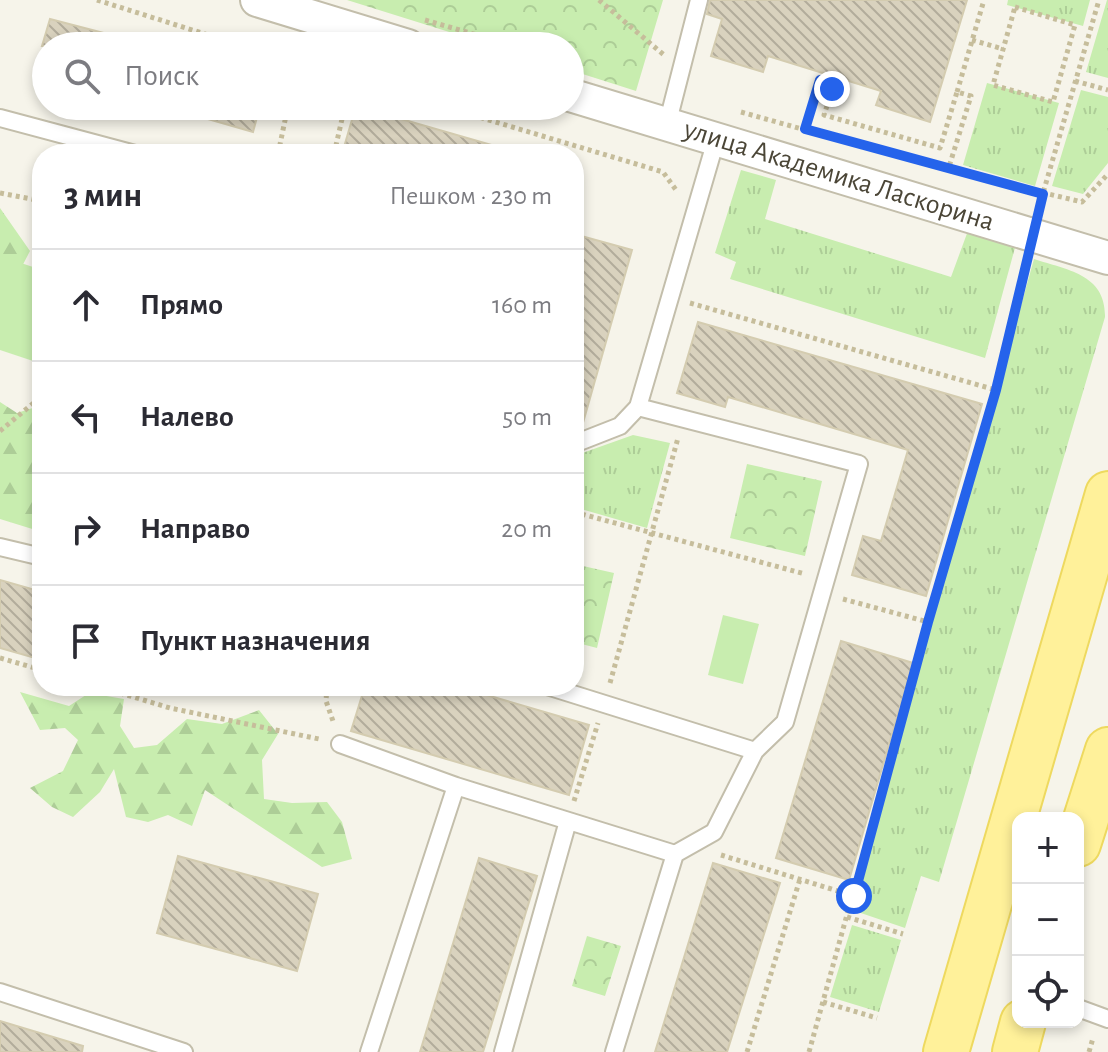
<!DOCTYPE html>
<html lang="ru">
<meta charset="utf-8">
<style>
:root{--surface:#fff;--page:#f2f2f3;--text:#2b2b33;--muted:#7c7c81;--line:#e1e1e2}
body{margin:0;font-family:"Alegreya Sans",sans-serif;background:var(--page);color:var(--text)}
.controls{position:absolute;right:24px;bottom:24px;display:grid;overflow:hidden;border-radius:16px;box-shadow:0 4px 12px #0003}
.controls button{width:72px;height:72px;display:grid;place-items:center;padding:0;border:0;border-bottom:2px solid var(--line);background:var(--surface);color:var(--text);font:40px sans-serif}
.stop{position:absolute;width:24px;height:24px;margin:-18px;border:6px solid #2563eb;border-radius:50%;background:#fff}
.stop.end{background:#2563eb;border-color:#fff;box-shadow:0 2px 8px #0008}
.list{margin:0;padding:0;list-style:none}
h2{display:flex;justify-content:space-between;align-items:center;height:104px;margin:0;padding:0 32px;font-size:34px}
h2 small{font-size:26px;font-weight:400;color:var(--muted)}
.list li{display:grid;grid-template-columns:52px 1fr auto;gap:24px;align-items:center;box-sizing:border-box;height:112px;padding:0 32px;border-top:2px solid var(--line)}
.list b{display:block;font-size:30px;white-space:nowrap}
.list em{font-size:26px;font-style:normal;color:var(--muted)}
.icon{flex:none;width:44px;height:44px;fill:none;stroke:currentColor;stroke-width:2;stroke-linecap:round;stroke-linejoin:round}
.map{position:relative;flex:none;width:1108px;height:1052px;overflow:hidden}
.search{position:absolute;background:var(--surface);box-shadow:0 4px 12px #0003;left:32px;top:32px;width:552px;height:88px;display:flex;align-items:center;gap:20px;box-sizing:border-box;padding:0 28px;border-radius:44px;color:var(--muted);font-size:30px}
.panel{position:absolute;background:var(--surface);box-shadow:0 4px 12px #0003;left:32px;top:144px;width:552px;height:552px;border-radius:32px}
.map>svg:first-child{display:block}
</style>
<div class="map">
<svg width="1108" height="1052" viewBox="0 0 1108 1052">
<defs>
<pattern id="grass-tufts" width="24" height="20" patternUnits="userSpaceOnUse" patternTransform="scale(2)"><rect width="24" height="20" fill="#c8edaf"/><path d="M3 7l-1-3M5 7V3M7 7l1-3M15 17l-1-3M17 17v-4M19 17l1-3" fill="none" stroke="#adcd97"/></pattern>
<pattern id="forest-firs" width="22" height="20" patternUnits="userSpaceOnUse" patternTransform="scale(2)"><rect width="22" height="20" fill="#c8edaf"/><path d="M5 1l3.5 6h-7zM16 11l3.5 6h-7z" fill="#adcd97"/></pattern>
<pattern id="park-crowns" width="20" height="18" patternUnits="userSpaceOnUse" patternTransform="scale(2)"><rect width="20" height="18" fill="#c8edaf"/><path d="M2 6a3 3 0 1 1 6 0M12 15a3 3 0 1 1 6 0" fill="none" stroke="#adcd97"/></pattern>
<pattern id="building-back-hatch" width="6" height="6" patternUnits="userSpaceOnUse" patternTransform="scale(2)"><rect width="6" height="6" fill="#d9d2be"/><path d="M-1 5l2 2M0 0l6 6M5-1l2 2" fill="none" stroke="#b2ac9b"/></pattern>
</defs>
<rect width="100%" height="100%" fill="#f6f4ea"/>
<path fill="url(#grass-tufts)" d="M1008,0H1090L1083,26L1007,5Z
M1107,0H1108V78L1086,72Z
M987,83L1059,103L1035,186L963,165Z
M1081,90L1108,97V163L1083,194L1052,186Z
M741,170L776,180L765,219L951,277L969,228L1016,244L985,358L730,279L736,262L715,253Z
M1034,259C1067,270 1106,274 1105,317L939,882L921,876L905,928L852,910Z
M633,435L670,443L647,528L574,507V456Z
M852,925L901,940L879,1012L830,997Z"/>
<path fill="url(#forest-firs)" d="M0,208L30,251L17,276L0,281Z
M0,402L17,413L42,405V532L0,519Z
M20,692L69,706L89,693L124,699L120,726L134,748L157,745L187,719L222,724L259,710L278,734L262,760L264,799L292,803L327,802L342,822L352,859L322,867L205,790L192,826L168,815L148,822L126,817L114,769L100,792L73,817L52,807L30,788L63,771L78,740L65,728L40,730Z"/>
<path fill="url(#park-crowns)" d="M347,0H663L636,91L570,70V46H494Z
M747,464L822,481L805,556L730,538Z
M574,564L614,573L597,648L574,642Z
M587,936L621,946L605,996L572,986Z"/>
<path fill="#c8edaf" d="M0,256L42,270V364L0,350Z
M723,615L759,624L743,684L708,675Z"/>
<path fill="url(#building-back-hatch)" stroke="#d4ccb0" stroke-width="2" d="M710,0H967L930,122L876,105L881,91L768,56L763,72L711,56L722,19L707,14Z
M50,19L123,38L122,46H42Z
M188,106H260L253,132L187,113Z
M356,106L502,148V154H342Z
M574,234L632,250L581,430L574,429Z
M698,322L982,404L926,596L852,575L863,536L881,541L908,450L728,397L725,407L677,393Z
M0,580L42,592V660L0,648Z
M841,641L913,663L849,880L776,858Z
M365,686H456L589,725L569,795L351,731Z
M178,856L318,894L297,971L157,933Z
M479,858L537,876L483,1052H420Z
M713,863L780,883L727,1052H655Z
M0,1021L83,1046L82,1052H0Z"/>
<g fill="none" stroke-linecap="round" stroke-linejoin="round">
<defs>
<path id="lane" d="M0,118L135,154
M667,125L699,0
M574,444L620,426L638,407
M0,547L42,557
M547,686L755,751
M340,744L456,786
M0,992L184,1052
M1078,1008L1108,1019
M369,1052L456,786L675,854
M503,1052L568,821
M614,1052L675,854L714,832L755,751L785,722L859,464L638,407L716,140"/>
<path id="street" d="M257,0L408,46
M570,95L1108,258"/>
<path id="primary" d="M1078,844L1108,750
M946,1052L1108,494
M1015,1052L1023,1022"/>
</defs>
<use href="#lane" stroke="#c3beab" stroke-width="20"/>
<use href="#street" stroke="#c3beab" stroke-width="36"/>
<use href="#primary" stroke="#eed95f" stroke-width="48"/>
<path stroke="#c6bd9b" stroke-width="5" stroke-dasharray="4 4" stroke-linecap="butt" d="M97,0L243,46
M599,0L664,55
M1015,7L1075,25L1053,102L993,85Z
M425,20L515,46
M972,40L1003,49
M1075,81L1108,90
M957,92L984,0
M442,106L663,172L676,190
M741,112L948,170L1082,202L1108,174
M805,129L820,80L834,85L824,115L940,148L957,92L971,96L948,170
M278,154L288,106
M334,154L345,106
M0,193L42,201
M1039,207L1099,0
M690,303L996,390
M0,431L42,396
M574,512L805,574
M843,599L928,622
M0,658L42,670
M610,683L678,438
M97,686L170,708L319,739
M327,686L326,701L334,724
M574,801L598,723
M721,855L854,896
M847,917L903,934
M823,1002L877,1018
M747,1052L800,879
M809,1052L928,622L996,390L1025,263
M1089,1052L1093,1038"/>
<use href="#lane" stroke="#fff" stroke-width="16"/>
<use href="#street" stroke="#fff" stroke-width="32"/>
<use href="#primary" stroke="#fff19a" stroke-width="44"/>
</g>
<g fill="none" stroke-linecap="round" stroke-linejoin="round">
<path stroke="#2563eb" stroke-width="10" d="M832,89L834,85L820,80L805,129L1043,194L996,390L928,622L854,896"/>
</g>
<g text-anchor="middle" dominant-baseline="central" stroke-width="6" stroke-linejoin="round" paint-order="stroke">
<g font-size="28" fill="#4b4637" stroke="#fff">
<text transform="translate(839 176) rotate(17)">улица Академика Ласкорина</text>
</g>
</g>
</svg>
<div class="controls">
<button>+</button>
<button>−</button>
<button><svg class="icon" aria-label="locate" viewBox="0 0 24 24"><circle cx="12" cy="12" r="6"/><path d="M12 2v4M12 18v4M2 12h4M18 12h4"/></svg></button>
</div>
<div class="stop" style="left:854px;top:896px"></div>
<div class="stop end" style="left:832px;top:89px"></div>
<div class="search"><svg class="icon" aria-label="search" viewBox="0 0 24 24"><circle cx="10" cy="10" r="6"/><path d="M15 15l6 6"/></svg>Поиск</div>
<section class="panel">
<h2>3 мин<small>Пешком · 230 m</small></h2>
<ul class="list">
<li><svg class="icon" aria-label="ahead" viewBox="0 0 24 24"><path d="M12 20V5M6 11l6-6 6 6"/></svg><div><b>Прямо</b></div><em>160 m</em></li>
<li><svg class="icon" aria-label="left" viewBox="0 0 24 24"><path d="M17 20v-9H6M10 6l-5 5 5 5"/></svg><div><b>Налево</b></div><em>50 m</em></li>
<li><svg class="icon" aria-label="right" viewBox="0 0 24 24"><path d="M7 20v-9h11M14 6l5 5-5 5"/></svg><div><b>Направо</b></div><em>20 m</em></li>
<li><svg class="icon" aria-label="arrive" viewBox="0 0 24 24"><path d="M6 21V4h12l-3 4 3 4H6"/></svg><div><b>Пункт назначения</b></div></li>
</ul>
</section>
</div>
